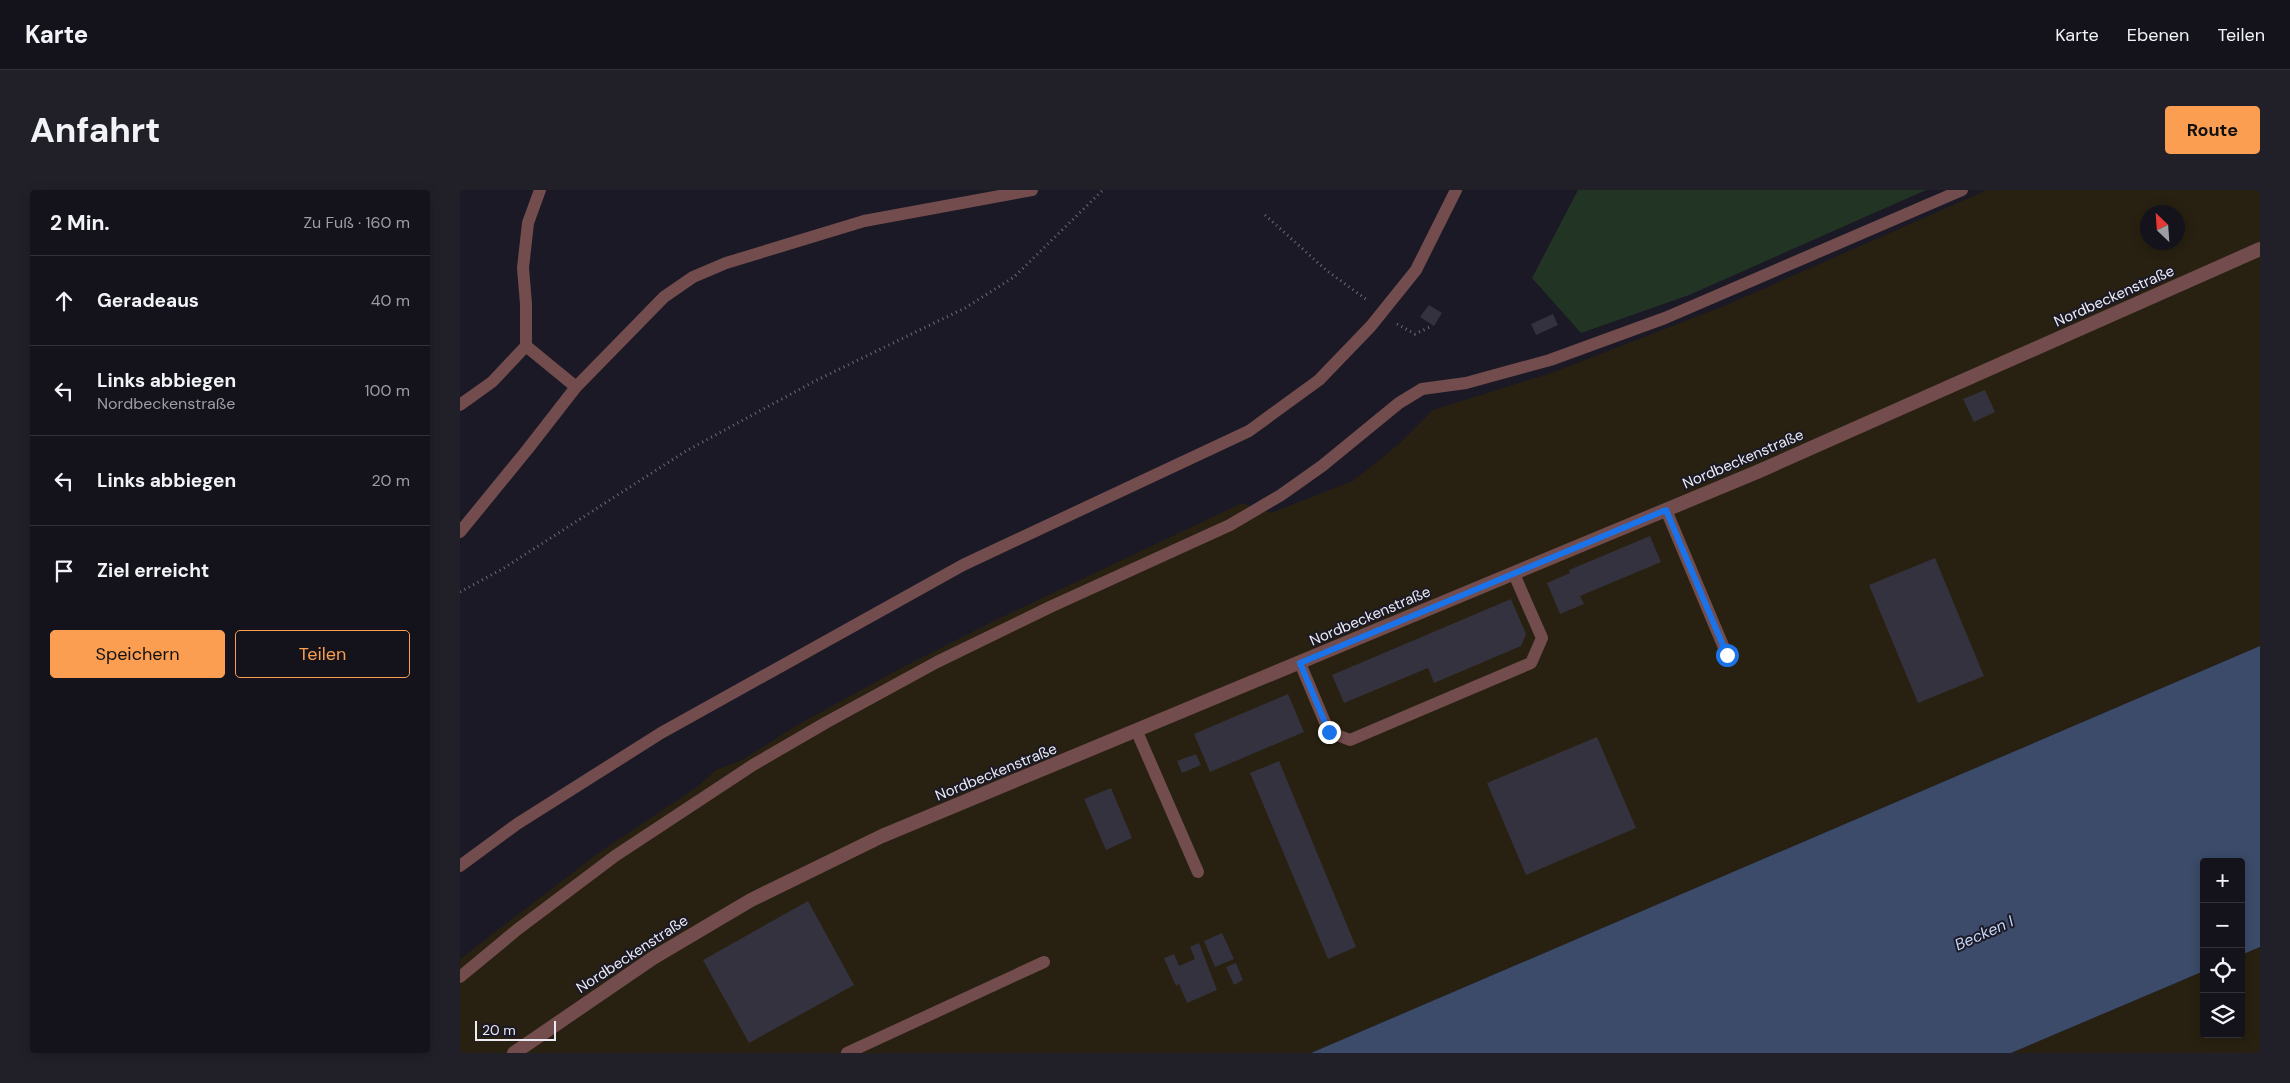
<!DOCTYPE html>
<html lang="de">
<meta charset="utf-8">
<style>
:root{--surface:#14131c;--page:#212029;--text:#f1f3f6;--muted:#9d9ea3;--line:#33323b;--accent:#fb9e51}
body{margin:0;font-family:"DM Sans",sans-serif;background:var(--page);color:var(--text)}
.controls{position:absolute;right:15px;bottom:15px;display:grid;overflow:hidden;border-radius:5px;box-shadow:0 2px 12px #0003}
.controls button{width:45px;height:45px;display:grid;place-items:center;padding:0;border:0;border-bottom:1px solid var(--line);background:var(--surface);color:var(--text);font:25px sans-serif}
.compass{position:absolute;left:1680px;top:15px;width:45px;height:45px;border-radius:50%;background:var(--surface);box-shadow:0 2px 12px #0003;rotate:335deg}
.scale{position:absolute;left:15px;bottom:12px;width:81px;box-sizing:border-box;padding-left:5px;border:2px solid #ebebf3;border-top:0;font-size:14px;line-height:18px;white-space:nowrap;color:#ebebf3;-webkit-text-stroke:4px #1b1925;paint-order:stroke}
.stop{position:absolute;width:15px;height:15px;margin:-11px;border:4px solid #1a73e8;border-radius:50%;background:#fff}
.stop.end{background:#1a73e8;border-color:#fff;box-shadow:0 1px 5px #0008}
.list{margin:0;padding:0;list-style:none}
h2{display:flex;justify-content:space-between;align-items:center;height:65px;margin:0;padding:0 20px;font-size:21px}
h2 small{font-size:16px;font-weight:400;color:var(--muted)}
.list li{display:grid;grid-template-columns:32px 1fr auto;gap:15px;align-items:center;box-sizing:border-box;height:90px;padding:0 20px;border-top:1px solid var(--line)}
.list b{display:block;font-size:19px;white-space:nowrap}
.list p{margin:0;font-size:16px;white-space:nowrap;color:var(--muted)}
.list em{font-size:16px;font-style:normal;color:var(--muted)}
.actions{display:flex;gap:10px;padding:15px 20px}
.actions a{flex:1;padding:11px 0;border:1px solid var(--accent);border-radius:5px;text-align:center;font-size:18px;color:var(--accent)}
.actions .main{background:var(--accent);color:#111}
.icon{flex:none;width:28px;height:28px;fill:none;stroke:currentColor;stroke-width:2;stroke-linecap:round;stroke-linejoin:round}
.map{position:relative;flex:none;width:1800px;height:863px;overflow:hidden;border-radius:5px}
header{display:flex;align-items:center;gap:30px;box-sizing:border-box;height:70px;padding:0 25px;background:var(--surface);border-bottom:1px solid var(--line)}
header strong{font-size:24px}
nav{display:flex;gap:28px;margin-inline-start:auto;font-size:18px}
.intro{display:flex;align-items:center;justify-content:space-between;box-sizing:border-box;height:120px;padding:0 30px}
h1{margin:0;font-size:35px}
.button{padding:12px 22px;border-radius:5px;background:var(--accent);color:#111;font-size:18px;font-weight:700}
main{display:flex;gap:30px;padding:0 30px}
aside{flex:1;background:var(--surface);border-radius:5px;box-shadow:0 2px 12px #0003}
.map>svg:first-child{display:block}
</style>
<header>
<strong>Karte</strong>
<nav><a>Karte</a><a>Ebenen</a><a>Teilen</a></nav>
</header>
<div class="intro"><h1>Anfahrt</h1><a class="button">Route</a></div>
<main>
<aside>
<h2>2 Min.<small>Zu Fuß · 160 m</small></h2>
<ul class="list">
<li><svg class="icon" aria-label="ahead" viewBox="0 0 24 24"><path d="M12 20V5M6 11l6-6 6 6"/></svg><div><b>Geradeaus</b></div><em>40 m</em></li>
<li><svg class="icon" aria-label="left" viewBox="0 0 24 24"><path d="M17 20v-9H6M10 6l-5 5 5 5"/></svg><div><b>Links abbiegen</b><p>Nordbeckenstraße</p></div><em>100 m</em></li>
<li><svg class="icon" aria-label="left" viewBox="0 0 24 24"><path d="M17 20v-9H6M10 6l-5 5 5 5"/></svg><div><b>Links abbiegen</b></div><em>20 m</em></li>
<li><svg class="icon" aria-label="arrive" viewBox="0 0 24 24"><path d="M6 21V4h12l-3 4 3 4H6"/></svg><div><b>Ziel erreicht</b></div></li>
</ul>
<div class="actions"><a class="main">Speichern</a><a>Teilen</a></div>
</aside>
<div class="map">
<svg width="1800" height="863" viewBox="0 0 1800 863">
<rect width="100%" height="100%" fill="#1b1925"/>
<path fill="#282111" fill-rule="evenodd" d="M1527,0H1800V456L851,863H0V769L137,664L237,597L256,580L282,570L341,533L443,477L540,428L782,313L811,323L893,291L939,254L973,220L1094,182L1269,114ZM1688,22H1718V52H1688Z
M1800,757V863H1551L1744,781V844H1781V765Z"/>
<path fill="#223423" d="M1118,0H1466L1229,105L1121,143L1072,88Z"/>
<path fill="#3b4b69" d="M1800,456V757L1781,765V672H1744V781L1551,863H851Z"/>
<path fill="#33323e" d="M969,115L982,123L974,136L960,127Z
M1093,124L1098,135L1076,145L1071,134Z
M1525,200L1535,222L1514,232L1503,209Z
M1190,346L1201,372L1120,406L1124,414L1100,424L1087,393L1110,383L1109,380Z
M1475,368L1524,486L1458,513L1409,395Z
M1051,409L1066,444L1061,456L974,493L968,478L884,513L872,485Z
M828,504L844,542L750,582L734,544Z
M1137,547L1176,638L1066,685L1027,593Z
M736,564L741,575L722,583L717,571Z
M819,571L896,757L868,769L790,583Z
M651,598L672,648L646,660L624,609Z
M348,711L394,795L289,853L243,770Z
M762,743L774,769L755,777L744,751Z
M739,753L757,800L727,813L719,794L716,796L704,768L714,764L719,776L735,769L730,757Z
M776,773L783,790L774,795L766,777Z"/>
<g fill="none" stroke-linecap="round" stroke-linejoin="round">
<path stroke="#6d6c76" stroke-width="3" stroke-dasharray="1 4" stroke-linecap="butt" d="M805,25L866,80L907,110
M937,134L955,144L970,137
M0,402L44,378L226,261L355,191L505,118L554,87L643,0"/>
<path stroke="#734d4d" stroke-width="12" d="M80,0L68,33L63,78L66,114V156L116,197
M0,215L32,192L66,156
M1206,320L1267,465
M0,342L67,260L116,197L204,107L233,87L266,73L404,31L572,0
M840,473L869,542L890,550L1071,473L1082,448L1054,384
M677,542L738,682
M0,676L57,634L201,543L503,375L789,241L859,190L911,136L956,80L996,0
M0,787L58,739L155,666L293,575L367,532L477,472L590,417L770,335L821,305L862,276L939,213L962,199L1006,193L1090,170L1205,128L1502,0
M387,863L584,772"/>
<path stroke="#734d4d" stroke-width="14" d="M54,863L193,768L291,710L422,646L1297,282L1800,59"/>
</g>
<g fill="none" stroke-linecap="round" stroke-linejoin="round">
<path stroke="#1a73e8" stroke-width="6" d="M869,542L840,473L1206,320L1267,465"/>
</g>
<g text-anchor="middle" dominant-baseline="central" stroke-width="4" stroke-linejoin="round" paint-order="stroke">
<g font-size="15" fill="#ebebf3" stroke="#1b1925">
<text transform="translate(1654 106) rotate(-24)">Nordbeckenstraße</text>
<text transform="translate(1283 269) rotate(-23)">Nordbeckenstraße</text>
<text transform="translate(910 426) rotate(-23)">Nordbeckenstraße</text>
<text transform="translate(536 582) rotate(-22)">Nordbeckenstraße</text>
<text transform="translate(172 764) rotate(-33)">Nordbeckenstraße</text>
</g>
<g font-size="16" font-style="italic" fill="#c4d7f9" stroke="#1b1925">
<text transform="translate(1524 743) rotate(-24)">Becken I</text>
</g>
</g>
</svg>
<div class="controls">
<button>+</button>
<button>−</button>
<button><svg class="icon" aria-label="locate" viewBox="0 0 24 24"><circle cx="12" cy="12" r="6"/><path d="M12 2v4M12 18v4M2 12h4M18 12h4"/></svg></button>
<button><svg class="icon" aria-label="layers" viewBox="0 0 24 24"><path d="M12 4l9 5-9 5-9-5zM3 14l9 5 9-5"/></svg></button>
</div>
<svg class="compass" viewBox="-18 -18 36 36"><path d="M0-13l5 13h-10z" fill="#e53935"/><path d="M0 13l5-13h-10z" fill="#9d9ea3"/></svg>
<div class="scale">20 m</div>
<div class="stop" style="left:1267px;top:465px"></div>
<div class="stop end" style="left:869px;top:542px"></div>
</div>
</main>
